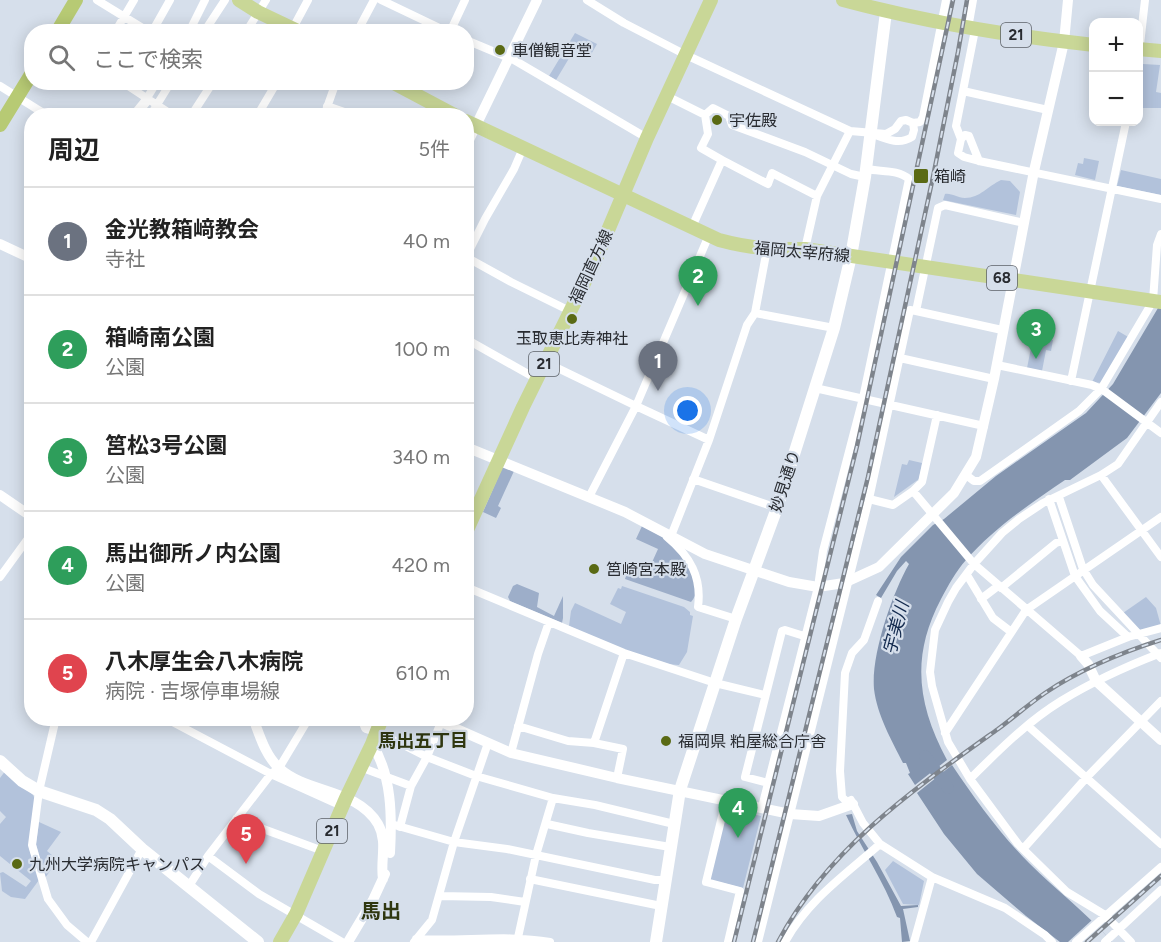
<!DOCTYPE html>
<html lang="ja">
<meta charset="utf-8">
<style>
:root{--surface:#fff;--page:#f6f6f6;--text:#222;--muted:#767676;--line:#e0e0e0;--accent:#5a6a14}
body{margin:0;font-family:Figtree,"Noto Sans JP",sans-serif;background:var(--page);color:var(--text)}
.controls{position:absolute;right:18px;top:18px;display:grid;overflow:hidden;border-radius:12px;box-shadow:0 3px 15px #0003}
.controls button{width:54px;height:54px;display:grid;place-items:center;padding:0;border:0;border-bottom:2px solid var(--line);background:var(--surface);color:var(--text);font:30px sans-serif}
.you{position:absolute;left:688px;top:411px;width:21px;height:21px;margin:-15px;border:4px solid #fff;border-radius:50%;background:#1a73e8;box-shadow:0 0 0 9px #1a73e833}
.badge{display:grid;place-items:center;width:39px;height:39px;border-radius:50%;background:var(--accent);color:#fff;font-size:20px;font-weight:700}
.pin{position:absolute;translate:-50% -50px;filter:drop-shadow(0 2px 3px #0008)}
.pin::after{content:'';position:absolute;top:32px;width:21px;height:18px;background:inherit;clip-path:polygon(0 0,100% 0,50% 100%)}
.list{margin:0;padding:0;list-style:none}
h2{display:flex;justify-content:space-between;align-items:center;height:78px;margin:0;padding:0 24px;font-size:26px}
h2 small{font-size:20px;font-weight:400;color:var(--muted)}
.list li{display:grid;grid-template-columns:39px 1fr auto;gap:18px;align-items:center;box-sizing:border-box;height:108px;padding:0 24px;border-top:2px solid var(--line)}
.list b{display:block;font-size:22px;white-space:nowrap}
.list p{margin:0;font-size:20px;white-space:nowrap;color:var(--muted)}
.list em{font-size:20px;font-style:normal;color:var(--muted)}
.icon{flex:none;width:33px;height:33px;fill:none;stroke:currentColor;stroke-width:2;stroke-linecap:round;stroke-linejoin:round}
.map{position:relative;flex:none;width:1161px;height:942px;overflow:hidden}
.search{position:absolute;background:var(--surface);box-shadow:0 3px 15px #0003;left:24px;top:24px;width:450px;height:66px;display:flex;align-items:center;gap:15px;box-sizing:border-box;padding:0 21px;border-radius:24px;color:var(--muted);font-size:22px}
.panel{position:absolute;background:var(--surface);box-shadow:0 3px 15px #0003;left:24px;top:108px;width:450px;height:618px;border-radius:24px}
.map>svg:first-child{display:block}
</style>
<div class="map">
<svg width="1161" height="942" viewBox="0 0 1161 942">
<rect width="100%" height="100%" fill="#d6dfeb"/>
<path fill="#b2c2db" d="M575,33L597,44L589,58L574,50L556,80L549,76Z
M1143,64L1160,65L1156,92L1161,93V108H1139V84Z
M1084,158L1099,161L1095,180L1075,175L1078,163L1083,164Z
M1121,170L1161,179V195L1117,186Z
M1001,180L1010,181L1020,192L1016,215L943,200L945,194C952,193 957,198 965,198C980,198 988,186 1001,180Z
M1118,331L1130,338L1101,383L1092,382Z
M1033,338L1053,340L1051,351L1046,350L1042,371L1027,368Z
M909,460L922,463L919,479L894,497L902,464L907,465Z
M622,586L684,607L690,612V615L693,616L687,652L679,665C643,664 601,640 569,626L571,611L575,603L621,624L626,612L610,604L618,588L621,589Z
M1146,597L1156,608L1161,626L1140,631L1123,613Z
M6,770L33,795L36,801L29,848L39,880L25,899L11,897L2,891L0,873L3,872L26,887L31,881L0,856V824L6,817L0,811V778Z
M729,809L761,816L743,888L711,880L710,877L727,811Z
M39,822L61,832L47,851L58,860L45,878L36,844Z
M893,861L924,881L919,905L903,904L885,870Z"/>
<path fill="#9daec9" d="M503,466L514,471L498,506L501,508L496,518L483,512Z
M642,526C651,531 664,536 671,544C682,556 706,587 691,602L625,579L626,576L623,574L628,562L631,561L649,569L658,549L636,539Z
M517,584L539,593L537,607L554,616L563,596V618L562,623L510,601L508,597L513,586Z"/>
<path fill="#8495af" d="M1161,297V393L1158,397L1127,438L1070,480H1065C1030,504 994,528 966,560C956,571 948,586 941,599C911,656 917,704 947,760L915,785L908,774L910,773L906,763H903C892,741 877,715 874,689C871,655 892,594 909,564L906,561L897,571L881,598L876,595L901,557L933,525L944,519L996,476L1086,413L1113,384L1158,308Z
M952,765C975,799 1000,834 1029,863C1056,890 1087,913 1112,942H1060L1026,916L977,874L944,834L917,793Z
M852,814L857,831L877,862L901,906L918,905V907L903,909L910,941L902,942L900,918L897,917C884,881 862,850 846,815Z"/>
<path fill="#d6dfeb" d="M1092,920L1112,942H1068Z"/>
<g fill="none" stroke-linecap="round" stroke-linejoin="round">
<path stroke="#8495af" stroke-width="12" d="M925,756L948,788"/>
<path stroke="#fff" stroke-width="8" d="M97,0L149,32
M381,0L448,32
M587,0L624,23L686,55L850,131L886,134L895,129L901,121L906,120L913,123L914,130L912,137C898,146 884,138 870,133
M293,28L308,0
M968,28L973,0
M975,30L956,126L961,139L958,153L964,157L979,161L1161,199
M115,32L134,0
M152,32L170,0
M189,32L205,0
M204,32L225,0
M246,32L266,0
M357,32L374,0
M450,32L465,0
M466,40L514,60L647,138
M1138,62L1145,0
M122,82L174,116
M0,86L48,116
M963,91L1048,110
M667,96L705,115L713,108L729,116L732,125L805,152L851,174L865,177
M147,98L155,85L161,82
M327,106L356,116
M705,115L708,134L701,148L722,160
M150,116L171,82
M191,116L213,82
M257,116L277,82
M324,116L336,82
M913,123L920,122L923,117L946,0
M961,139L965,135L969,136L979,161
M523,148L514,169L485,219L466,257L511,282L570,311
M692,227L722,160L768,184L772,173L817,196
M805,249L817,196L850,131
M916,311L1002,330
M755,313L834,328
M466,339L537,379
M900,358L994,379
M545,362L636,406L589,497
M997,365L1092,385L1103,390L1161,433
M1071,381L1126,122
M815,388L984,426
M709,440L636,406L709,235
M966,475L974,481H980L1079,411L1101,389L1153,301L1157,245L1161,234
M1101,475L1161,557
M693,479L777,508
M913,491L974,564L1081,656L1128,637L1161,628
M1059,497L1083,569L1093,585L1161,658
M869,499L893,505L913,491L922,482L937,415
M1049,499L1075,576L1100,611L1128,637
M671,536L709,440L747,325L755,313L767,249
M667,537C690,556 702,577 698,607L736,619
M967,575L993,618L1010,631
M0,577L32,533
M466,587L624,653L715,683L765,695
M1001,588L1056,543L1062,541
M981,599L998,586
M878,601L864,640L852,653L845,673L840,771L842,797L847,802L851,800L863,823L880,844L932,877L1005,908L1045,935L1052,942
M56,718L39,791L32,845L48,899L67,925L87,942
M165,718L271,774L342,806
M518,726L568,741L594,743
M1028,726L1161,844
M376,731L427,757L476,776L553,798L595,805L674,824
M945,733L1026,610L1161,517
M511,753L538,654L549,622
M360,767L411,786
M617,778L623,749L594,743L624,653
M970,779L948,742L932,686L930,672L935,630L948,602L956,588L974,564L1002,533L1019,519L1043,503L1101,475L1118,464L1161,402
M768,783L745,777L782,631L785,630L804,636
M726,800L706,882L740,891L728,942
M762,807L818,587L823,551L863,398L909,179C898,169 880,172 867,169
M236,819L323,851
M391,824L454,842L507,849L655,880H665
M547,824L588,833L670,847
M400,827L411,786L427,757L441,722
M1023,849L1087,777L1161,701
M208,856L259,894L342,942
M530,879L661,906
M189,886L208,856L271,774L279,768L309,718
M440,896L491,897L525,902
M416,939C461,942 506,934 550,942
M91,942L142,849
M414,942L432,920L454,842L488,743
M517,942L536,855L553,798
M758,942L869,499L910,310L916,311L938,208L945,205L1024,223
M785,942C808,900 845,875 880,844
M914,942L932,877
M1076,942L1161,867
M1105,942L1161,890
M1131,942L1105,915L1067,892L1018,844L970,779C998,751 1027,722 1061,701C1092,682 1127,666 1161,653"/>
<path stroke="#fff" stroke-width="10" d="M134,116L147,100V98
M466,146L537,0
M0,244L32,259
M466,447L625,512L705,554L789,582L818,587L844,583L879,567L954,493L976,457L994,379L1034,171L1064,42L1068,0
M0,495L32,517
M1081,656L1088,664L1096,681L1161,740
M253,718C260,736 265,755 279,768C307,794 357,788 378,824C388,842 380,860 383,879
M362,718L366,728L376,731
M432,718L511,753L617,778L790,814L819,816L853,804
M372,744C392,775 392,817 390,853
M348,942L373,900L385,874"/>
<path stroke="#fff" stroke-width="12" d="M0,761L22,781L39,791L96,810L110,819L142,849L258,942
M656,942L680,790L736,619L777,508L834,328L851,256L865,177L886,12"/>
<path stroke="#c9d797" stroke-width="14" d="M239,0L258,12L300,32
M843,0C925,22 1009,36 1094,45
M1138,49L1161,51
M392,82L456,116
M466,121L719,240C752,249 772,249 805,249L1161,302
M466,532L523,407L595,261L647,138L711,0
M280,942L296,914L346,798L372,744L382,718"/>
<path stroke="#b7ca74" stroke-width="14" d="M57,32L76,0
M0,125L32,73"/>
<defs>
<path id="rail" d="M734,942L857,446L953,0
M753,942L868,477L933,177L958,52L967,0
M778,942C828,848 914,789 998,729C1014,717 1029,704 1045,693C1081,669 1120,653 1161,640
M1087,942L1161,876"/>
</defs>
<use href="#rail" stroke="#7e848c" stroke-width="4.5"/>
<use href="#rail" stroke="#d6dfeb" stroke-width="2" stroke-dasharray="7" stroke-linecap="butt"/>
</g>
<g fill="#5a6a14" stroke="#d6dfeb" stroke-width="2">
<circle cx="500" cy="50" r="6"/>
<circle cx="717" cy="120" r="6"/>
<rect x="913" y="168" width="16" height="16" rx="3"/>
<circle cx="572" cy="319" r="6"/>
<circle cx="594" cy="569" r="6"/>
<circle cx="666" cy="741" r="6"/>
<circle cx="17" cy="864" r="6"/>
</g>
<g text-anchor="middle" dominant-baseline="central" stroke-width="4.5" stroke-linejoin="round" paint-order="stroke">
<g fill="#d6dfeb" stroke="#5c6168" stroke-width="1.5">
<rect x="1001" y="23" width="30" height="24" rx="4.5"/>
<rect x="987" y="266" width="30" height="24" rx="4.5"/>
<rect x="529" y="352" width="30" height="24" rx="4.5"/>
<rect x="317" y="819" width="30" height="24" rx="4.5"/>
</g>
<g font-size="15" font-weight="bold" fill="#282b30">
<text x="1016" y="35">21</text>
<text x="1002" y="278">68</text>
<text x="544" y="364">21</text>
<text x="332" y="831">21</text>
</g>
<g font-size="16" fill="#282b30" stroke="#d6dfeb" text-anchor="start">
<text x="512" y="50">車僧観音堂</text>
<text x="729" y="120">宇佐殿</text>
<text x="934" y="176">箱崎</text>
<text x="572" y="338" text-anchor="middle">玉取恵比寿神社</text>
<text x="606" y="569">筥崎宮本殿</text>
<text x="678" y="741">福岡県 粕屋総合庁舎</text>
<text x="29" y="864">九州大学病院キャンパス</text>
</g>
<g font-size="16" fill="#282b30" stroke="#d6dfeb">
<text transform="translate(802 252) rotate(5)">福岡太宰府線</text>
<text transform="translate(591 267) rotate(-65)">福岡直方線</text>
<text transform="translate(785 481) rotate(-72)">妙見通り</text>
</g>
<g font-size="18" font-style="italic" fill="#12294d" stroke="#d6dfeb">
<text transform="translate(896 628) rotate(-75)">宇美川</text>
</g>
<g font-size="18" font-weight="bold" fill="#2f3710" stroke="#d6dfeb">
<text x="423" y="741">馬出五丁目</text>
</g>
<g font-size="20" font-weight="bold" fill="#2f3710" stroke="#d6dfeb">
<text x="381" y="911">馬出</text>
</g>
</g>
</svg>
<div class="controls">
<button>+</button>
<button>−</button>
</div>
<div class="you"></div>
<div class="pin badge" style="left:658px;top:391px;background:#6b7280">1</div>
<div class="pin badge" style="left:698px;top:306px;background:#2e9e5b">2</div>
<div class="pin badge" style="left:1036px;top:359px;background:#2e9e5b">3</div>
<div class="pin badge" style="left:738px;top:838px;background:#2e9e5b">4</div>
<div class="pin badge" style="left:246px;top:864px;background:#e0444e">5</div>
<div class="search"><svg class="icon" aria-label="search" viewBox="0 0 24 24"><circle cx="10" cy="10" r="6"/><path d="M15 15l6 6"/></svg>ここで検索</div>
<section class="panel">
<h2>周辺<small>5件</small></h2>
<ul class="list">
<li><span class="badge" style="background:#6b7280">1</span><div><b>金光教箱﨑教会</b><p>寺社</p></div><em>40 m</em></li>
<li><span class="badge" style="background:#2e9e5b">2</span><div><b>箱崎南公園</b><p>公園</p></div><em>100 m</em></li>
<li><span class="badge" style="background:#2e9e5b">3</span><div><b>筥松3号公園</b><p>公園</p></div><em>340 m</em></li>
<li><span class="badge" style="background:#2e9e5b">4</span><div><b>馬出御所ノ内公園</b><p>公園</p></div><em>420 m</em></li>
<li><span class="badge" style="background:#e0444e">5</span><div><b>八木厚生会八木病院</b><p>病院 · 吉塚停車場線</p></div><em>610 m</em></li>
</ul>
</section>
</div>
